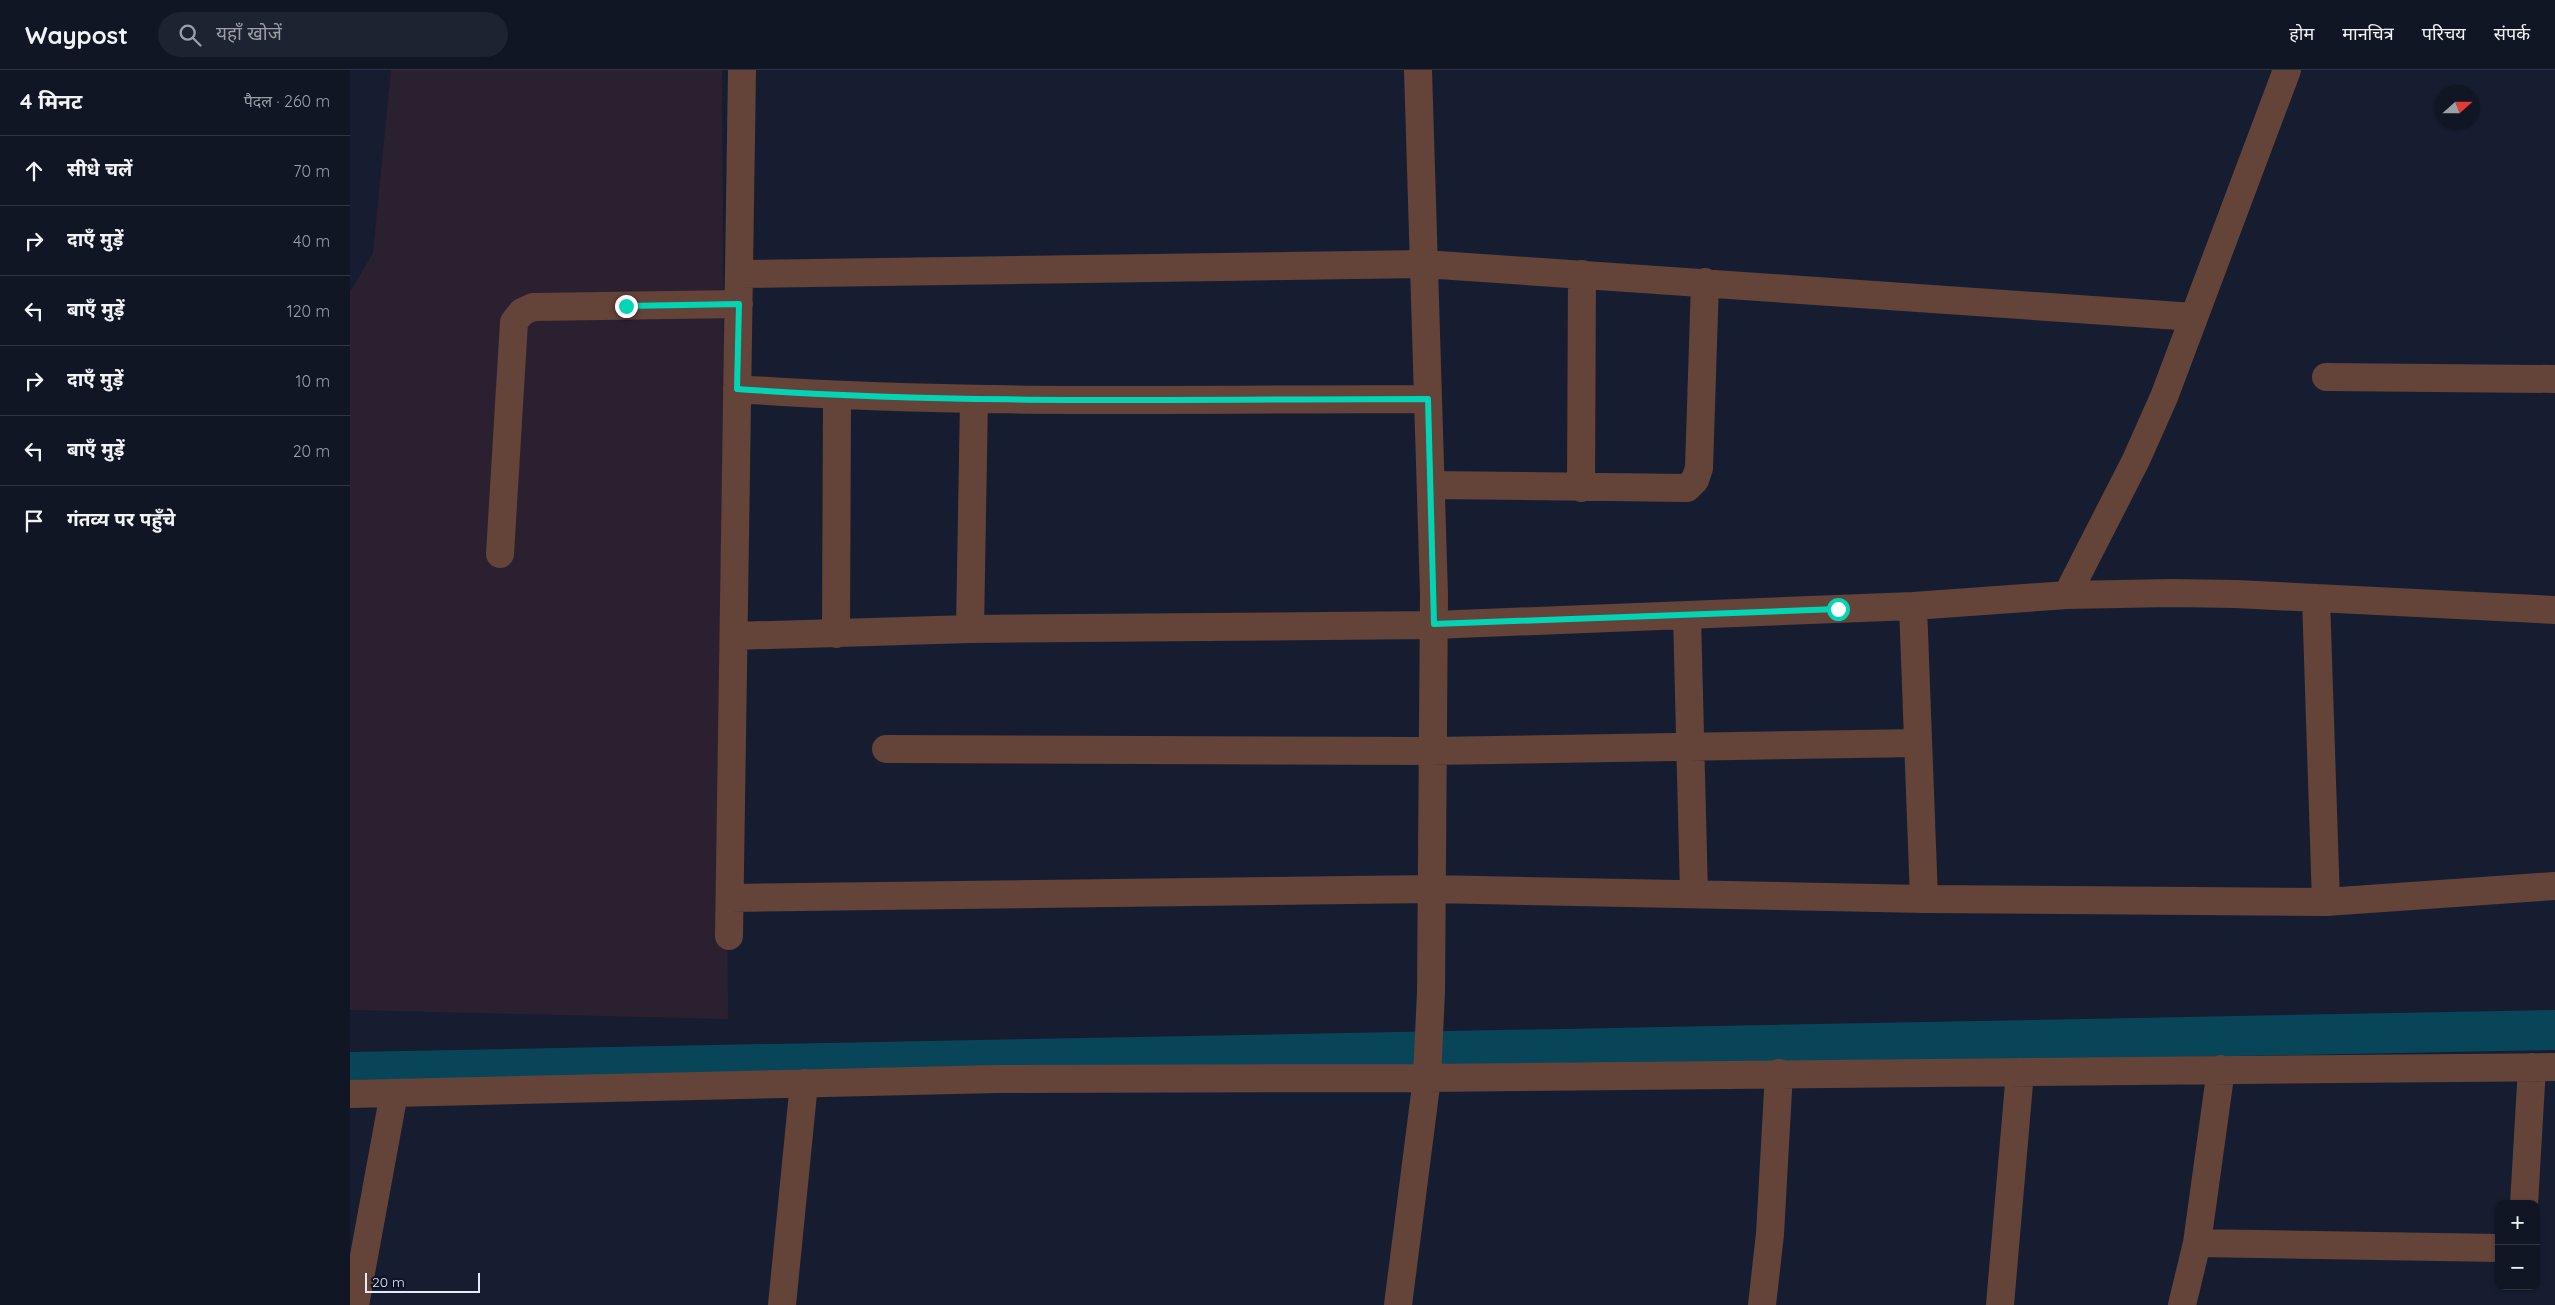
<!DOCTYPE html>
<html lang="hi">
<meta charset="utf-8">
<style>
:root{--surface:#101624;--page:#1e2331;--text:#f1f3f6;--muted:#9c9fa6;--line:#303541}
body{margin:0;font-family:Quicksand,"Noto Sans Devanagari",sans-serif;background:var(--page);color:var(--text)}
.controls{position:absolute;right:15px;bottom:15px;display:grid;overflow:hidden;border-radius:10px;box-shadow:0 1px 4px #0004}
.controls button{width:45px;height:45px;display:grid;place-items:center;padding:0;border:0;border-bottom:1px solid var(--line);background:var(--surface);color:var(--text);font:25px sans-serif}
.compass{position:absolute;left:2085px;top:15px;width:45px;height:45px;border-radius:50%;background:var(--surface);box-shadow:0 1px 4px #0004;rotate:69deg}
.scale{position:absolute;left:15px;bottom:12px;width:115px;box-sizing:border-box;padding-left:5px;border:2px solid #e5eaf8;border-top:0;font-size:14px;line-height:18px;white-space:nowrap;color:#e5eaf8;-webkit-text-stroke:4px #0d1326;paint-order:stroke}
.stop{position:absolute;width:15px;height:15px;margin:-11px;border:4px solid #02d5b6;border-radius:50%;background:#fff}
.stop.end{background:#02d5b6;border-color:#fff;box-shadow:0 1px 5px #0008}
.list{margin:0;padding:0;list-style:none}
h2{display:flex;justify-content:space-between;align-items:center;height:65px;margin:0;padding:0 20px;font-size:21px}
h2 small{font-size:16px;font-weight:400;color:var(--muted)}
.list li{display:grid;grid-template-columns:32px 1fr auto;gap:15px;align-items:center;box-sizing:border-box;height:70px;padding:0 20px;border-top:1px solid var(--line)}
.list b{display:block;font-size:19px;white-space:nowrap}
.list em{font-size:16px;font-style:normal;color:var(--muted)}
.icon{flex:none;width:28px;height:28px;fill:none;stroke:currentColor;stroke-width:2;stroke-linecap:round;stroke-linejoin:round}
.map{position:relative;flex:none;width:2205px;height:1235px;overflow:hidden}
header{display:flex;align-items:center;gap:30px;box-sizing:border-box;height:70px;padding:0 25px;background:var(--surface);border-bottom:1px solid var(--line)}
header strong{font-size:24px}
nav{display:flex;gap:28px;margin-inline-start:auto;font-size:18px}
.search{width:350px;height:45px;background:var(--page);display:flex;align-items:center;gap:12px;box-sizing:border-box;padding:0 18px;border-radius:28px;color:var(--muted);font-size:19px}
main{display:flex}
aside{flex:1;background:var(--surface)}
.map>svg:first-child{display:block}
</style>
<header>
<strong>Waypost</strong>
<div class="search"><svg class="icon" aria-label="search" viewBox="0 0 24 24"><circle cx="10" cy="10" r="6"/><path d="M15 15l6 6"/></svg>यहाँ खोजें</div>
<nav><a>होम</a><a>मानचित्र</a><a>परिचय</a><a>संपर्क</a></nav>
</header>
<main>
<aside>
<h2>4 मिनट<small>पैदल · 260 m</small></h2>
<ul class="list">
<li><svg class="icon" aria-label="ahead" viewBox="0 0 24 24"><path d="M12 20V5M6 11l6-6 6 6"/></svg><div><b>सीधे चलें</b></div><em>70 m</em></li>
<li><svg class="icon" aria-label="right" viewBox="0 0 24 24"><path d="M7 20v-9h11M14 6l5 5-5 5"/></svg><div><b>दाएँ मुड़ें</b></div><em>40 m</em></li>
<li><svg class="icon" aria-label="left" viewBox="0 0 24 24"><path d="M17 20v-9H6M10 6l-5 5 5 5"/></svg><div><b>बाएँ मुड़ें</b></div><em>120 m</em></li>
<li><svg class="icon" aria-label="right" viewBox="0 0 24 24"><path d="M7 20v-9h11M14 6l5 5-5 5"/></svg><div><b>दाएँ मुड़ें</b></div><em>10 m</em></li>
<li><svg class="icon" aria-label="left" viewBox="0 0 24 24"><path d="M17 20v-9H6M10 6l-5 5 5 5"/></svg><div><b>बाएँ मुड़ें</b></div><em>20 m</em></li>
<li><svg class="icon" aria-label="arrive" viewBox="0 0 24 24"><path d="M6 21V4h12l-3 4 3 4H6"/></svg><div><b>गंतव्य पर पहुँचे</b></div></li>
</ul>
</aside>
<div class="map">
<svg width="2205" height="1235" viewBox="0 0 2205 1235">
<rect width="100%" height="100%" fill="#161d30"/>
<path fill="#2b202f" d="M41,0H372L378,949L0,940V222L23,183Z"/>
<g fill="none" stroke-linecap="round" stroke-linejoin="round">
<path stroke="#094559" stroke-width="40" d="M0,1002L2205,960"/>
<path stroke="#644339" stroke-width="28" d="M389,204L1074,194L1844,247
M1976,307L2205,309
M387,319C617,335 848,329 1078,329
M1081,415L1337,418L1345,410L1349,398L1355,212
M1231,418L1232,204
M150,484L164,252L172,242L183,237L389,234
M1717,525L1786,390L1814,327L1937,0
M1966,528L1976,832
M1563,536L1574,829
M1337,545L1344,824
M620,559L624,329
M486,564L487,326
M384,566L620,559L1084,555L1563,536L1717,525L1821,523L1886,524L2205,540
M536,679L1082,681L1568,673
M380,828L1081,819L1574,829L1976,832L2205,816
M379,866L392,0
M0,1024L647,1009L1077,1008L2205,997
M2174,1134L2182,997
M1847,1173L2149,1178
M5,1235L44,1023
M432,1235L454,1013
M1048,1235L1077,1008L1081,922L1084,525L1068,0
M1412,1235L1420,1164L1429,1003
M1650,1235L1670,1002
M1832,1235L1847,1173L1871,999"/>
</g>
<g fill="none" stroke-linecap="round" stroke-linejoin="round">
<path stroke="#02d5b6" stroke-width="6" d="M276,236L389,234L387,319C617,335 848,329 1078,329L1084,554L1488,539"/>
</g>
</svg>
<div class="controls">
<button>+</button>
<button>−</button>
</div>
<svg class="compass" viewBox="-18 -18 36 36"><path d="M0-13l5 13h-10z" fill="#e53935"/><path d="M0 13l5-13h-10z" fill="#9c9fa6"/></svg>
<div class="scale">20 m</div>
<div class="stop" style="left:1488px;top:539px"></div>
<div class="stop end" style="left:276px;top:236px"></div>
</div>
</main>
